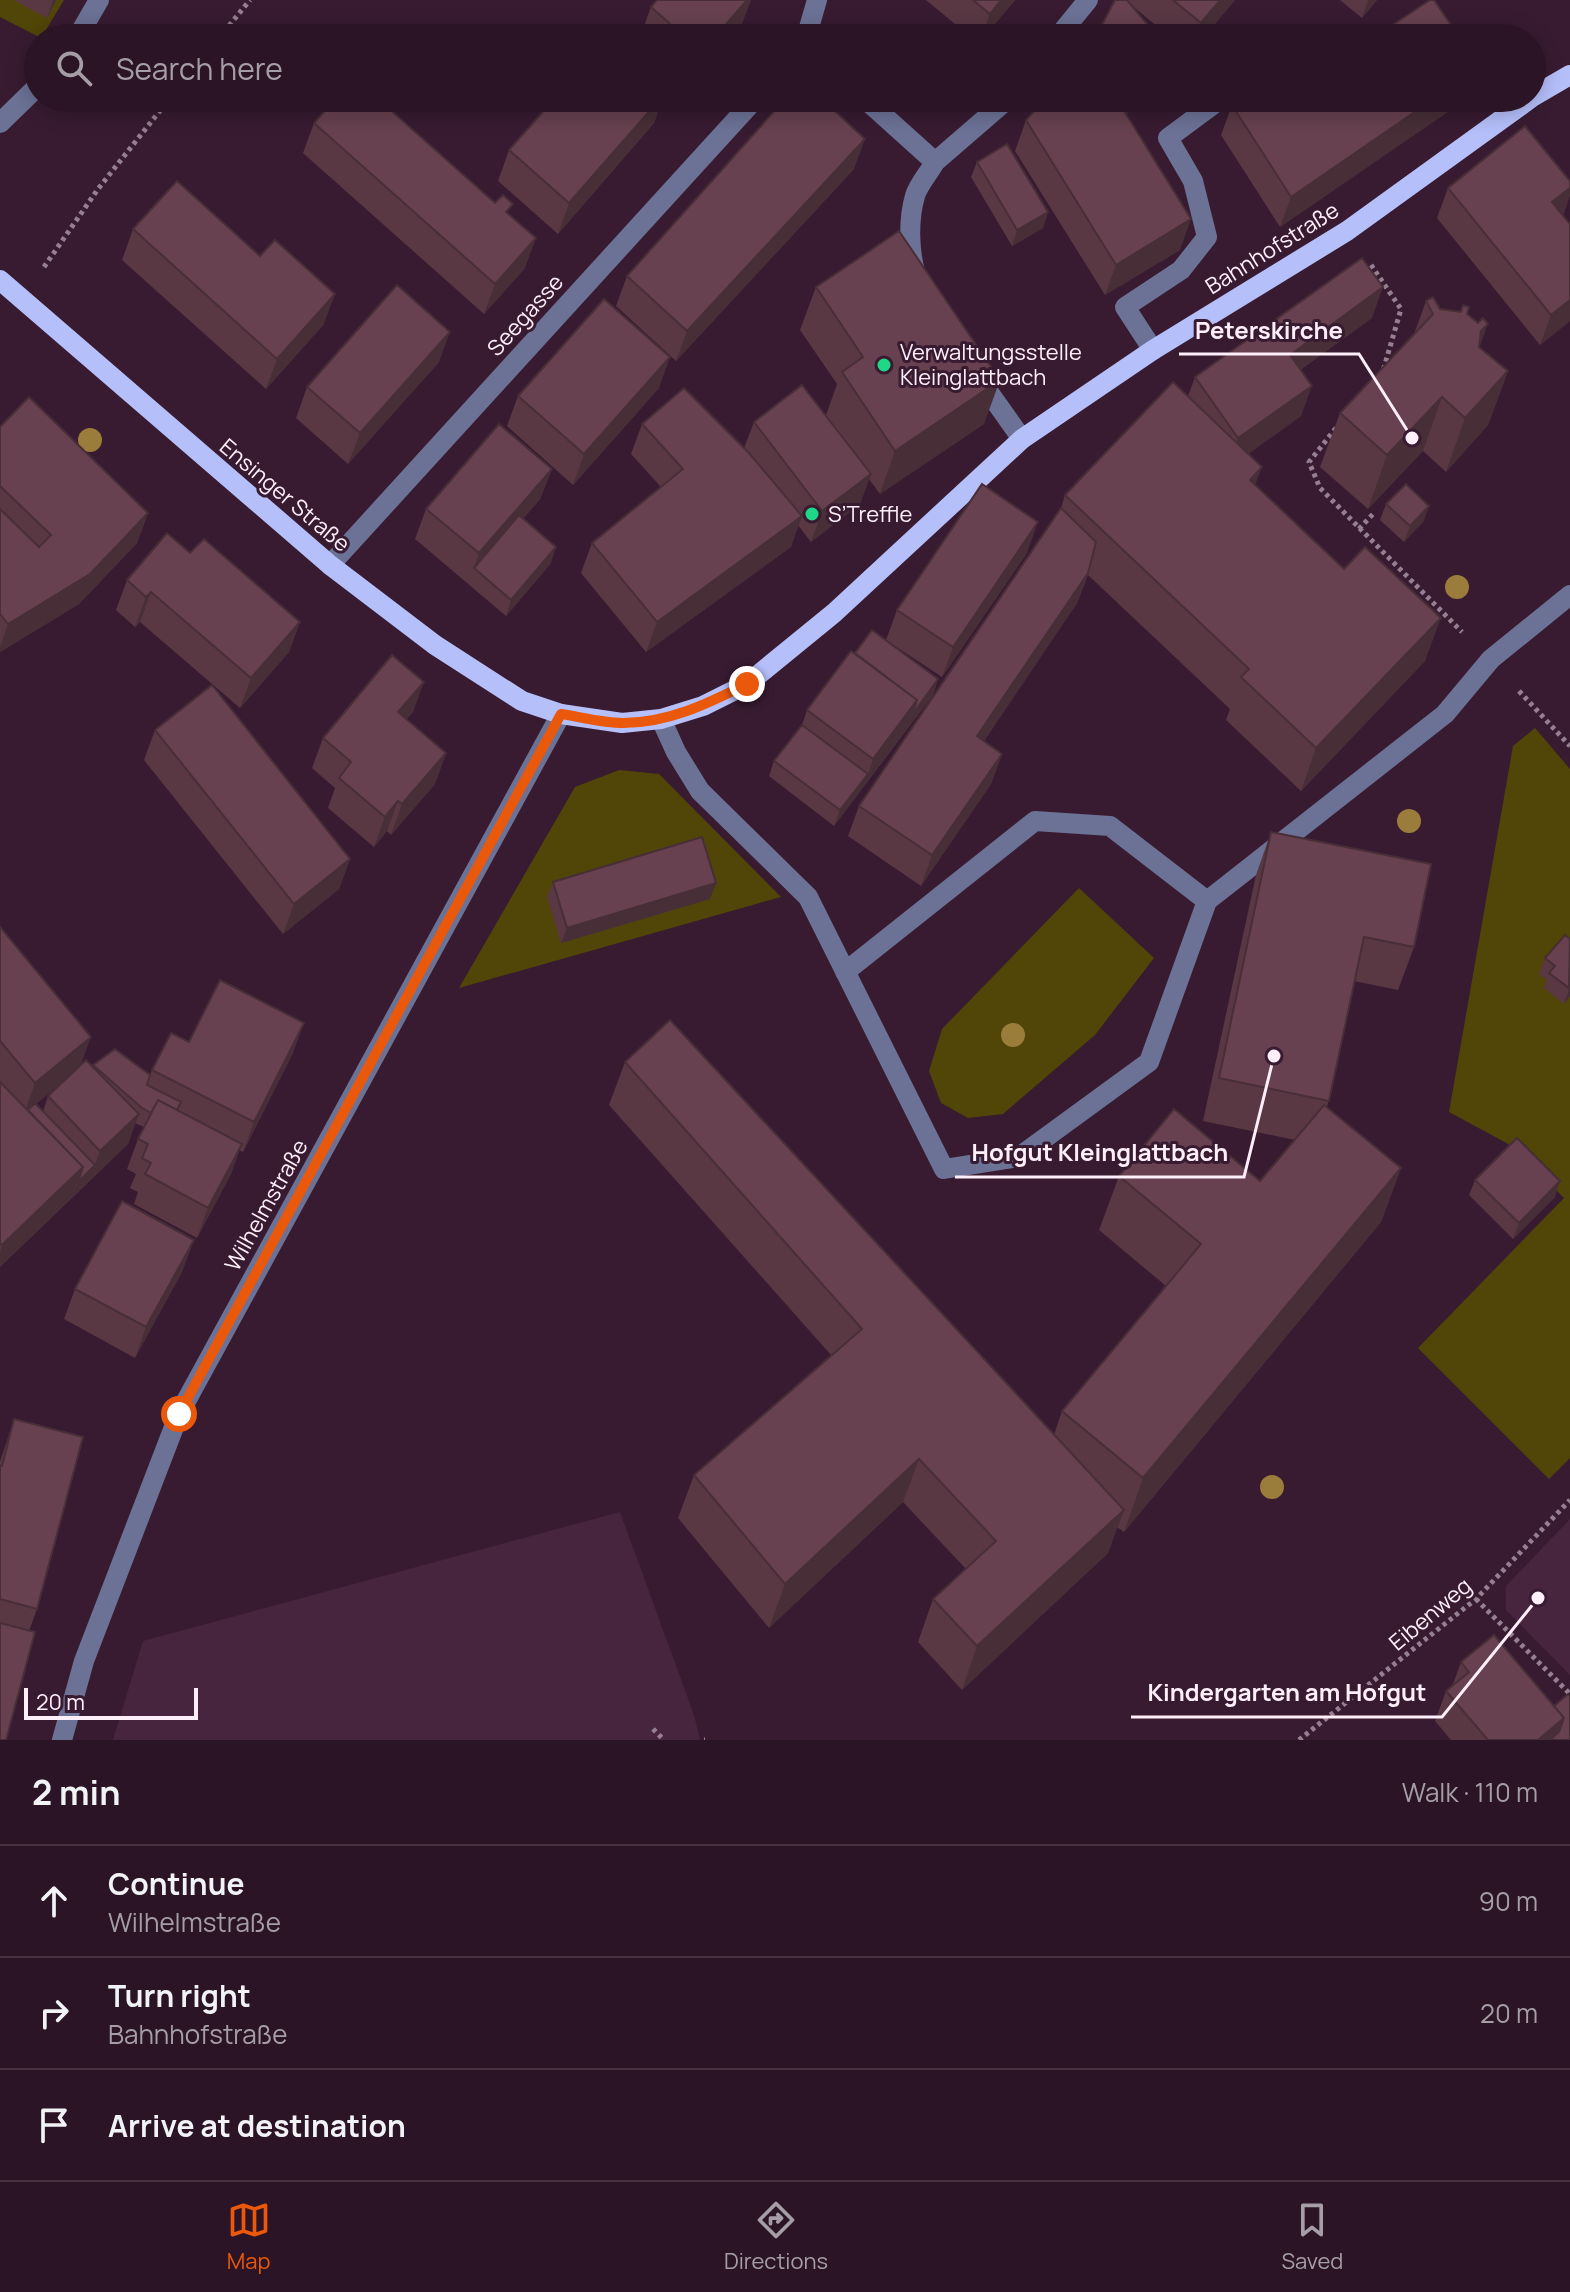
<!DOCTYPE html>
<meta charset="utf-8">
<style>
:root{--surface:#2a1425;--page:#362132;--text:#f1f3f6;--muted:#a59ea7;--line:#463342;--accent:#ea580c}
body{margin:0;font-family:Manrope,sans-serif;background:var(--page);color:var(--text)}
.scale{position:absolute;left:24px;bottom:20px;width:174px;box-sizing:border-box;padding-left:8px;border:4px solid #ffeffa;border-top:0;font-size:22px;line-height:28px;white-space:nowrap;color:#ffeffa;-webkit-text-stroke:6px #381b31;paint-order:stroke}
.stop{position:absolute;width:24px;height:24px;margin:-18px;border:6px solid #ea580c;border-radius:50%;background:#fff}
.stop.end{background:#ea580c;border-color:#fff;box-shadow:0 2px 8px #0008}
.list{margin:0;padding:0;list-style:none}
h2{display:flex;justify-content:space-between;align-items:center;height:104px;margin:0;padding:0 32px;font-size:34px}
h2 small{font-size:26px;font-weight:400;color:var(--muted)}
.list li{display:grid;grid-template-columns:52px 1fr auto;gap:24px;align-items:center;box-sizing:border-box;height:112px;padding:0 32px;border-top:2px solid var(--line)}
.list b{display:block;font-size:30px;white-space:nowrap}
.list p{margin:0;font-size:26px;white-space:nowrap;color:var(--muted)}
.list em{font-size:26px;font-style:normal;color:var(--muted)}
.icon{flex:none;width:44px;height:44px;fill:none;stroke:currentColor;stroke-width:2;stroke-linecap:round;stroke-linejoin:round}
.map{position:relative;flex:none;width:1570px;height:1740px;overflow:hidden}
.search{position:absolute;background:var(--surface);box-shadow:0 4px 20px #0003;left:24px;right:24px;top:24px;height:88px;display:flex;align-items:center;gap:20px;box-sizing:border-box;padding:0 28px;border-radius:44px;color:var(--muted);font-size:30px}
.sheet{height:440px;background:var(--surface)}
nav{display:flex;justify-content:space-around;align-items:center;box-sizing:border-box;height:112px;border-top:2px solid var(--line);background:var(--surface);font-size:22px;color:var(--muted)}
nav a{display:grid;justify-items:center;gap:4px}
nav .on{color:var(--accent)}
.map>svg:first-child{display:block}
</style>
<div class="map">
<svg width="1570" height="1740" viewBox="0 0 1570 1740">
<rect width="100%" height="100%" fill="#381b31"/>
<path fill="#48253f" d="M620,1512L694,1715L700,1740H113L143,1641Z
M1570,1519V1675L1506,1610V1586Z"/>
<path fill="#514507" d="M0,0H64L41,38L0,17Z
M1535,728L1570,769V1458L1549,1479L1418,1348L1564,1198L1512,1146L1449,1112L1513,746Z
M619,770L659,774L781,897L459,988L575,787Z
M1079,888L1154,958L1095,1035L1003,1114L968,1118L941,1103L929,1071L942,1029Z"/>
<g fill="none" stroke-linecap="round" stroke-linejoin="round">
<path stroke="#967f90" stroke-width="5" stroke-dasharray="4 4" stroke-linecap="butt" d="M219,38L250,0
M1371,265L1401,309L1383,371
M44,267L98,189L170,98
M1336,428L1309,462L1320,488L1462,632
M1359,529L1373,514
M1519,691L1570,746
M1476,1599L1570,1694
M653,1729L664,1740
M704,1740H705
M1299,1740L1476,1599L1570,1500"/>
<path stroke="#6c7296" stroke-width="20" d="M77,38L99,0
M806,38L817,0
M1057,38L1088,0
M1303,38L1305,36
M864,98L935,162C929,173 918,185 915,196C908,220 909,252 916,275
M0,123L38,86
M935,162L1009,98
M1153,350L1125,307L1181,270L1207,237L1193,181L1168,138L1222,98
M978,377L1022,439
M330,565L756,98
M661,719L676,752L700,791L808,897L944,1169L1019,1157L1149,1062L1207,901L1445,714L1491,659L1570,595
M845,972L1035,821L1110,826L1207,901
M62,1740L84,1661L179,1414L561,714"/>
<path stroke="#b5bffa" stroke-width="20" d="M1532,97L1570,75
M0,280L330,565L435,645L522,701L561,714L622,723L661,719L703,706L747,684L834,613L1022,439L1153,350L1347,231L1531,98"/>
</g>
<g fill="#9a7d3b">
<circle cx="90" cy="440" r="12"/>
<circle cx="1457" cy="587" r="12"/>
<circle cx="1409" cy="821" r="12"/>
<circle cx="1013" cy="1035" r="12"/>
<circle cx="1272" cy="1487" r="12"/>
</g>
<path fill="#593844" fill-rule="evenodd" d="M14,0H56L47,18Z
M657,0H751L742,23L729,38H641L640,37L651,7Z
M926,0H1015L983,38H972Z
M1115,0H1235L1203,38H1171L1130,4Z
M1340,0H1377L1362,18Z
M555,98H663L654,123L558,234L498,181L509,150Z
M1244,98H1468L1280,227L1221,135L1232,105Z
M1127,114L1180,250L1105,295L1015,151L1026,120Z
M314,123L495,203L510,215L525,268L484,314L303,153Z
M977,162L1048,212L1043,228L1012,246L971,177Z
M854,169L676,361L616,306L627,276Z
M1570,181V195L1563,215L1570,224V321L1540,345L1437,218L1448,188Z
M133,229L324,324L266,389L122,260Z
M816,287L984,424L880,494L869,479L860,504L811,542L798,525L791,547L646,652L581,573L592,543L661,487L631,454L642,424L744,448L754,422L826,415L837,384L800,330Z
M1426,301L1440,309L1467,314L1479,347L1508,371L1488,425L1446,472L1423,451L1368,509L1320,467L1340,413L1414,334Z
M1372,318L1300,370L1301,416L1248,454L1255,486L1425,661L1301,791L1226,720L1230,709L1088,575L1077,603L984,741L1002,754L991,784L921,886L848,836L859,806L1061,508L1065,495L1188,396L1195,377Z
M439,362L348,464L296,418L307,387Z
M659,388L573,485L507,426L518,396Z
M0,427L148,513L137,543L79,604L0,652Z
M552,469L540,499L523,519L551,563L506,616L415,539L426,509Z
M1386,504L1429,506L1423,522L1404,542L1380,520Z
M190,553L300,622L289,652L240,708L140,622L135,627L116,610L127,580Z
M1027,553L942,677L886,640L897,610Z
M855,653L938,679L933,695L834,826L769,776L774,761L802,725L807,710Z
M413,712L406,720L446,753L435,784L391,835L387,831L374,847L328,808L335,788L312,768L323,738Z
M155,730L350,859L339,889L283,934L144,760Z
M1271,832L1414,947L1398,990L1354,981L1327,1107L1401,1168L1381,1222L1124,1532L1117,1527L1108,1553L962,1690L918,1642L933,1599L966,1569L903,1502L769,1628L678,1518L694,1475L831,1355L609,1105L625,1062L1054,1435L1062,1411L1166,1286L1099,1230L1119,1176L1260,1181L1295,1140L1203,1121L1256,875Z
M553,882L710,899L561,943L547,897Z
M0,927L81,1065L93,1066V1065L150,1075L152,1070L189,1042L293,1053L243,1152L239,1150L231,1174L197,1238L134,1204L138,1192L130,1188L136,1174L127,1169L138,1139L144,1127L135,1123L128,1144L0,1267ZM69,1076L48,1096L43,1112L36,1104Z
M1570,939V996L1564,1004L1544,988L1547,980L1539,974L1545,958Z
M1475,1180L1555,1197L1513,1239L1469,1195Z
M183,1270L135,1358L64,1319L75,1289Z
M14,1419L37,1609L29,1631L0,1740V1462Z
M1461,1662L1570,1740H1451L1435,1721L1446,1691L1453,1684Z"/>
<path fill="#482e37" d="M53,0H56L47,18Z
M747,0H751L742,23L729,38H714Z
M1001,0H1015L983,38H981L990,14Z
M1220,0H1235L1203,38H1195L1201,23Z
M1368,0H1377L1362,18Z
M661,98H663L654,123L558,234L569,203Z
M1122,98H1145L1107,131L1118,101Z
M1435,98H1468L1280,227L1291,197Z
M865,139L854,169L676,361L687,331Z
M1570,188V195L1562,216L1552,202Z
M1048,212L1043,228L1012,246L1017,230Z
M1191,219L1180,250L1105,295L1116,265Z
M536,238L525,268L484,314L495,284Z
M1383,287L1372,318L1278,385L1290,355Z
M335,294L324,324L266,389L277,359Z
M1570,300V321L1540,345L1551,315Z
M1488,324L1468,378L1481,331Z
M450,332L439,362L348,464L360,433Z
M670,357L659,388L573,485L584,454Z
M1508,371L1488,425L1446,472L1465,418Z
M1000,380L984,424L880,494L895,451Z
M1312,386L1301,416L1227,469L1238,438Z
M1442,397L1423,451L1368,509L1387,455Z
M1262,467L1246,510L1250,480Z
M552,469L540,499L478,572L474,568L479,553Z
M871,474L860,504L811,542L822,511Z
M1429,506L1423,522L1404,542L1410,526Z
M148,513L137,543L79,604L0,652V647L8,624Z
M802,516L791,547L646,652L657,622Z
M1038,522L1027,553L942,677L953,647Z
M556,547L551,563L506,616L511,600Z
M1088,573L1077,603L966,767L977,736Z
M151,592L140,622L135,627L146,597Z
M1441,618L1425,661L1301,791L1316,748Z
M300,622L289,652L240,708L251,678Z
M938,679L933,695L906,730L912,715Z
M424,682L413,712L387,743L398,712Z
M917,700L906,730L834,826L840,810L868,774L873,759Z
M446,753L435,784L391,835L402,804Z
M1002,754L991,784L921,886L932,855Z
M398,801L387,831L374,847L385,817Z
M350,859L339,889L283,934L294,904Z
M716,883L710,899L561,943L567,928Z
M1570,987V996L1564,1004Z
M304,1023L293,1053L243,1152L254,1122Z
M91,1037L80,1067L24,1114L35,1083Z
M139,1114L128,1144L72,1197L78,1182L95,1165L100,1151Z
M242,1144L231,1174L197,1238L208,1208Z
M83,1167L72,1197L0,1267V1252L2,1245Z
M1401,1168L1381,1222L1124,1532L1143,1478Z
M1560,1181L1555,1197L1513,1239L1519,1223Z
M194,1240L183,1270L135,1358L146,1327Z
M919,1459L903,1502L769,1628L785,1584Z
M1124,1510L1108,1553L962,1690L977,1646Z
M1564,1718L1556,1740H1538Z"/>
<path fill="#67414f" stroke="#482e37" stroke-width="2" d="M657,0H747L714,38H686L651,7Z
M973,0H1001L990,14Z
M1115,0H1127L1159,38H1095Z
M1173,0H1220L1201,23Z
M1430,0H1434L1460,38H1373Z
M336,98H377L495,203L503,195L513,204L506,212L536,238L495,284L314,123Z
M555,98H661L569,203L509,150Z
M786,98H821L865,139L687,331L627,276Z
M1046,98H1122L1118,101L1191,219L1116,265L1026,120Z
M1244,98H1435L1291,197L1232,105Z
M1525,126L1570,181V188L1552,202L1570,224V300L1551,315L1448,188Z
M1007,144L1048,212L1017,230L977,162Z
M177,181L260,256L275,240L335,294L277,359L133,229Z
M899,231L1000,380L895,451L842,372L863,357L816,287Z
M1362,258L1383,287L1290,355L1312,386L1238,438L1195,377Z
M397,285L450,332L360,433L307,387Z
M1433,297L1440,309L1461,312L1463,305L1469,307L1467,314L1478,323L1483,318L1488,324L1481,331L1479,347L1508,371L1465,418L1442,397L1387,455L1340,413L1433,314L1426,301Z
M604,299L670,357L584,454L518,396Z
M1173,382L1262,467L1250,480L1344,569L1365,547L1441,618L1316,748L1241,677L1249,669L1065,495Z
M802,385L871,474L822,511L754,422Z
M684,388L749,453L802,516L657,622L592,543L683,469L642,424Z
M29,397L148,513L90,574L8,624L0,614V509L39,547L51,535L0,486V427Z
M499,424L552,469L479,553L426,509Z
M982,484L1038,522L953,647L897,610Z
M1406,484L1429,506L1410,526L1386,504Z
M1061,508L1096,542L1088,573L977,736L1002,754L932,855L859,806Z
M519,515L556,547L511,600L474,568Z
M167,533L190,553L204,539L300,622L251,678L151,592L146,597L127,580Z
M872,630L938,679L912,715L917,700L855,653Z
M851,651L917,700L873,759L807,710Z
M392,655L424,682L398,712L446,753L402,804L398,801L385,817L339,778L351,762L323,738Z
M212,685L350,859L294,904L155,730Z
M802,725L868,774L840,810L774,761Z
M1271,832L1431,864L1414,947L1364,937L1329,1101L1219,1078Z
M702,837L716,883L567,928L553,882Z
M0,927L91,1037L35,1083L0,1041Z
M1565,935L1570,939L1569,988L1549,973L1555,966L1545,958Z
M220,980L304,1023L254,1122L152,1070L171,1033L189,1042Z
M670,1020L1124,1510L977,1646L933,1599L996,1541L919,1459L785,1584L694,1475L862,1329L625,1062Z
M115,1049L150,1075L147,1085L181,1102L177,1110L158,1100L151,1113L142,1108L93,1065Z
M86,1060L139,1114L100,1151L48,1096Z
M0,1082L83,1167L2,1245L0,1243Z
M158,1100L242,1144L208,1208L145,1174L151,1163L142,1158L148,1144L138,1139Z
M35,1103L95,1165L78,1182L83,1167L28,1110Z
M1324,1105L1401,1168L1143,1478L1062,1411L1201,1244L1119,1176L1174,1109L1260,1181Z
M1517,1138L1560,1181L1519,1223L1475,1180Z
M122,1201L194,1240L146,1327L75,1289Z
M14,1419L83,1437L37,1609L0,1599V1465L2,1466Z
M0,1623L35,1632L6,1740H0Z
M1494,1635L1564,1718L1538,1740H1488L1446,1691L1469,1672L1461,1662Z
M1568,1694L1570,1696V1740H1550L1559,1732L1564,1718L1554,1706Z"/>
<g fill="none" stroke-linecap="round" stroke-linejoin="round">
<path stroke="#ea580c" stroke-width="10" d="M179,1414L561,714C581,717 603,723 623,723C668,723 707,704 747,684"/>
</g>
<g fill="#1fd887" stroke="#381b31" stroke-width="3">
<circle cx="884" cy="365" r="8"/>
<circle cx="812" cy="514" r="8"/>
</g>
<g text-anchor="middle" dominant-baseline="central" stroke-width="6" stroke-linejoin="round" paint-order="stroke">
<g font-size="22" fill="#ffeffa" stroke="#381b31">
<text transform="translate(1272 248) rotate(-32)">Bahnhofstraße</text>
<text transform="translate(525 315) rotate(-48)">Seegasse</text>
<text transform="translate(285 495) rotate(40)">Ensinger Straße</text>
<text transform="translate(266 1205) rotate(-61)">Wilhelmstraße</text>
<text transform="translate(1430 1614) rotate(-40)">Eibenweg</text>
</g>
<g font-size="22" fill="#ffeffa" stroke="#381b31" text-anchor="start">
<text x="900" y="352">Verwaltungsstelle<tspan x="900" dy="25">Kleinglattbach</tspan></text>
<text x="828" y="514">S’Treffle</text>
</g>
</g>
<path fill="none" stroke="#ffeffa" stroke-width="3" d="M1412 438L1359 354H1179M1274 1056L1244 1177H955M1538 1598L1442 1717H1131"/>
<g fill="#ffeffa" stroke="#381b31" stroke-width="3">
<circle cx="1412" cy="438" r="8"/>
<circle cx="1274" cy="1056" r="8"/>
<circle cx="1538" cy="1598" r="8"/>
</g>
<g font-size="24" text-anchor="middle" font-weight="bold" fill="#ffeffa" stroke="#381b31" stroke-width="6" stroke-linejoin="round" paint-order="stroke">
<text x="1269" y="339">Peterskirche</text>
<text x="1100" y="1161">Hofgut Kleinglattbach</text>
<text x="1287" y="1701">Kindergarten am Hofgut</text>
</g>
</svg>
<div class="scale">20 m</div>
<div class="stop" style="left:179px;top:1414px"></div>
<div class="stop end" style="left:747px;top:684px"></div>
<div class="search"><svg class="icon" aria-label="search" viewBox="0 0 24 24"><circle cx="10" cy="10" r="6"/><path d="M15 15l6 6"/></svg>Search here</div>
</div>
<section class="sheet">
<h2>2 min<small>Walk · 110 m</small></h2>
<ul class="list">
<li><svg class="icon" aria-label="ahead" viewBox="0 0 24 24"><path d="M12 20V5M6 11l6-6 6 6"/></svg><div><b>Continue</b><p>Wilhelmstraße</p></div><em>90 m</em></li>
<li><svg class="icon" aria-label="right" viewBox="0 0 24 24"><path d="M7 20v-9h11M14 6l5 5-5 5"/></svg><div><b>Turn right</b><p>Bahnhofstraße</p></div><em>20 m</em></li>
<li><svg class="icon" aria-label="arrive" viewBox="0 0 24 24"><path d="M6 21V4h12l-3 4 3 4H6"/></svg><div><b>Arrive at destination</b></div></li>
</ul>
</section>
<nav>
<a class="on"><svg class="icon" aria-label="map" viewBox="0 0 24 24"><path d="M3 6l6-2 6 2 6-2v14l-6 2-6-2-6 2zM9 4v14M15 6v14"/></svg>Map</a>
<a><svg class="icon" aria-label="directions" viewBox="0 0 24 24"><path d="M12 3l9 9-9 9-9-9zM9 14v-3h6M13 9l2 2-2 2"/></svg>Directions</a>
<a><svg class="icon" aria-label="saved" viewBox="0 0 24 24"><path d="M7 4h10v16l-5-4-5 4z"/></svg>Saved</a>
</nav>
